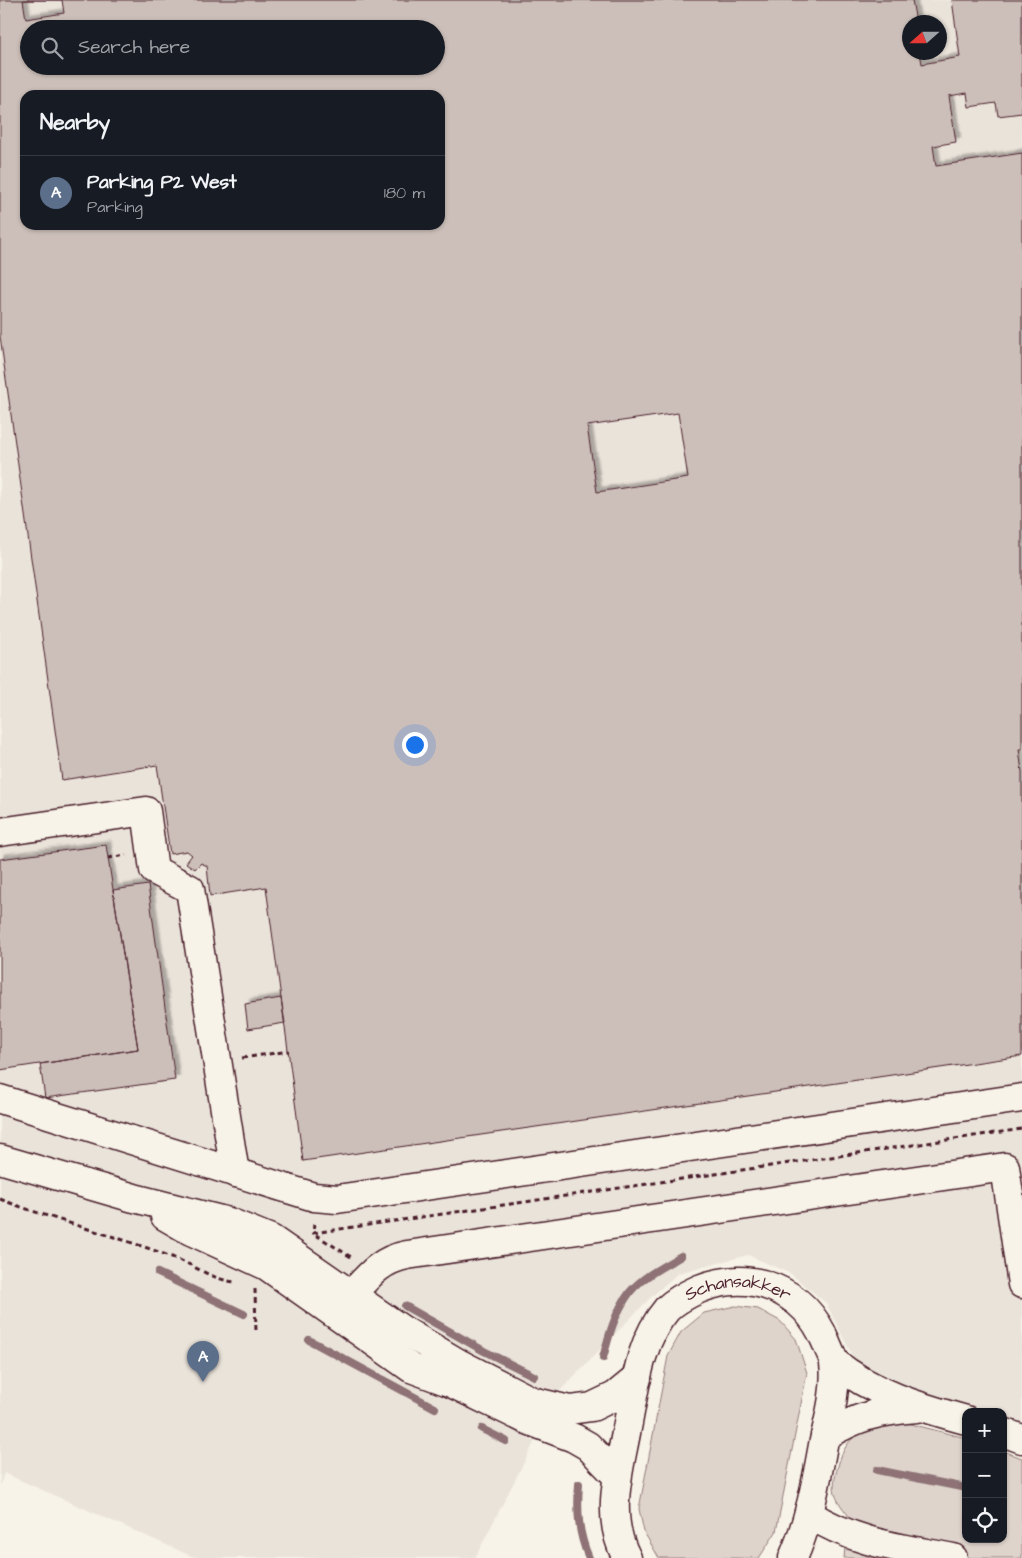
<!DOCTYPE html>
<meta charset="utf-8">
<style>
:root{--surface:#171b24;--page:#20242c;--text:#f1f3f6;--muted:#9ea1a6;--line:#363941;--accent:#0b8043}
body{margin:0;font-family:"Architects Daughter",sans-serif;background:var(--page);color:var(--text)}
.controls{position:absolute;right:15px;bottom:15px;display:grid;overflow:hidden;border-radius:10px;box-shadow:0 1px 4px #0004}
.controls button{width:45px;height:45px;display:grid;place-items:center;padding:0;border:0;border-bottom:1px solid var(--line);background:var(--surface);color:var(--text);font:25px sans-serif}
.compass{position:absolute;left:902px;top:15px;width:45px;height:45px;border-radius:50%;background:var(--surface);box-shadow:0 1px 4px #0004;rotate:249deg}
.you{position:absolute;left:414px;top:744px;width:18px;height:18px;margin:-12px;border:4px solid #fff;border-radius:50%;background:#1a73e8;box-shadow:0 0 0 8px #1a73e833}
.badge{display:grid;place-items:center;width:32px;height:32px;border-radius:50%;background:var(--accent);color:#fff;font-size:16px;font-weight:700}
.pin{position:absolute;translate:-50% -41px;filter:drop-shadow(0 1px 2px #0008)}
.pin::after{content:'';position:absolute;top:26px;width:18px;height:15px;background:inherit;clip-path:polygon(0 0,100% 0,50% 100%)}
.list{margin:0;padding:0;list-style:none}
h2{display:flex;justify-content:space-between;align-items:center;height:65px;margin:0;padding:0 20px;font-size:21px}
h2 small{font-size:16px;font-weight:400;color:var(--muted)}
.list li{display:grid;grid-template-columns:32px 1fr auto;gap:15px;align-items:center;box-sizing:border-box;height:75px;padding:0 20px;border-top:1px solid var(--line)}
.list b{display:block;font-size:19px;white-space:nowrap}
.list p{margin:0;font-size:16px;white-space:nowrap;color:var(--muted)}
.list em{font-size:16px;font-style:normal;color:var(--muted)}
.icon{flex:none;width:28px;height:28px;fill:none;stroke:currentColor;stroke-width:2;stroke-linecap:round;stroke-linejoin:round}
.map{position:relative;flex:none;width:1022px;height:1558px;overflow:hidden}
.search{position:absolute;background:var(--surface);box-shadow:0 1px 4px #0004;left:20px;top:20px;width:425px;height:55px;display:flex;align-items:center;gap:12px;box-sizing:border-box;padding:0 18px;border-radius:28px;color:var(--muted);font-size:19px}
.panel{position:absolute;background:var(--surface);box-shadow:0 1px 4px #0004;left:20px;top:90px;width:425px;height:140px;border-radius:15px}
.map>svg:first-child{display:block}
</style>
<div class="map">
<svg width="1022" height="1558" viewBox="0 0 1022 1558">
<defs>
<filter id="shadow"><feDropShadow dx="4.5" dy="-4.5" stdDeviation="1" flood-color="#0004"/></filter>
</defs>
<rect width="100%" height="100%" fill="#f7f3e8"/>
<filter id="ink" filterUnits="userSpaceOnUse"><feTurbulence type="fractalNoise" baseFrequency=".02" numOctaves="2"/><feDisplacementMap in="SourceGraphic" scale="10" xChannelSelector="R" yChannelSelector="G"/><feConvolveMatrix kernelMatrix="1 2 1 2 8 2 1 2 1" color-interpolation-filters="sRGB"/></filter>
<g filter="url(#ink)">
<path fill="#eae3da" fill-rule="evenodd" d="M0,0H1022V1426L1003,1420V1412H980L873,1376L856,1363L826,1303L791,1274L748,1255L678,1273L649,1299L552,1399L536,1439L475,1558H196L4,1473L0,1486ZM910,22H940V52H910ZM29,29H436V66H29ZM25,95H440V225H25Z"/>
<path fill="#ded4cc" stroke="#947a7c" d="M735,1306L758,1309L780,1321L796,1339L807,1373L776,1532L759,1558H659L644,1532L639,1509L668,1356L681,1332L704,1313Z
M899,1421L966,1438V1539H1003V1451L1022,1458V1558H844L848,1515C833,1496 831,1490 838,1466C847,1432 867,1425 899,1421Z"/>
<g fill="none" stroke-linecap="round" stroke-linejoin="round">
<path stroke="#8e7275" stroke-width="8" d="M158,1273L244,1314
M405,1306L484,1351L534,1376
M309,1340L435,1408
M603,1358C609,1335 615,1312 630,1292C642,1277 664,1266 681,1256
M482,1429L506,1441
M877,1470L966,1488
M579,1484C577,1511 578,1533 589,1558"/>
</g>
<path fill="#ccbfb9" stroke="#4a1f2b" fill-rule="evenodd" filter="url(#shadow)" d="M0,0H912L916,22H910V52H920L922,64L960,57L952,0H1022V113L998,116L996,103L969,107L967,93L949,96L956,142L933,146L936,166L1022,153V749H1019L1022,772V1056L303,1161L266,887L210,896L207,866L201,863L195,869L186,863L192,855L187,851L170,854L157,765L62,780L0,336ZM29,29H436V66H29ZM25,95H440V225H25ZM678,413L688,478L597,492L587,426Z
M23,0H62L64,13L26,19Z
M106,845L138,1049L0,1070V859Z
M148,885L175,1080L45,1098L40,1064L138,1049L113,890Z
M281,998L285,1023L248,1029L245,1004Z"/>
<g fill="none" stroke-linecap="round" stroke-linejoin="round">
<defs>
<g id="minor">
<path d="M0,832L146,811L154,870L190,889L235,1173"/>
<path d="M0,1099L314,1197L337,1199L1022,1098"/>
<path d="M0,1159L134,1198L229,1222L271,1239L401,1329L460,1364L532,1401L570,1410L592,1407L615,1396L637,1378"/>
<path d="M165,1216L191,1231L267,1266L411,1368L449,1382L525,1419L574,1438L588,1446L617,1476"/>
<path d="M352,1294C370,1274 381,1260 407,1255L1005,1167L1022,1284"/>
<path d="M834,1362C872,1393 919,1407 966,1420"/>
<path d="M1003,1432L1022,1439"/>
<path d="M825,1436C858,1416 879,1411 917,1408"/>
<path id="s1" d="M627,1558C605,1518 618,1475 626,1433C635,1390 638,1343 667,1309C676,1300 688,1294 699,1289C751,1268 804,1289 826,1342C828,1348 833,1356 834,1363C837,1390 829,1419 823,1445C816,1484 809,1522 793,1558"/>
</g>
<path id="highway" d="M809,1514C854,1543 902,1548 953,1558"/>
</defs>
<use href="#minor" stroke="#4a1f2b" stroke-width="31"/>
<use href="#highway" stroke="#4a1f2b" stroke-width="31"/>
<path stroke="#4a1f2b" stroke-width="3" stroke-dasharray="5 4" stroke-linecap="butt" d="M108,858L126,855
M242,1058L289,1051
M0,1199C58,1222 119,1236 177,1259C197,1267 215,1281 237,1282
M314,1224L313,1233L1022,1129
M316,1235L351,1257
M255,1289L256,1334"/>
<use href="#minor" stroke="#f7f3e8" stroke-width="28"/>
<use href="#highway" stroke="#f7f3e8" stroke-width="28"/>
</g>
</g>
<g text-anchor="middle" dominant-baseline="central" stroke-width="4" stroke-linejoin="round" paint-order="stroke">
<g font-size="18" fill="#4a1f2b" stroke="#f7f3e8">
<text stroke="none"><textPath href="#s1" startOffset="338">Schansakker</textPath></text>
</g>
</g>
</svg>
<div class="controls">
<button>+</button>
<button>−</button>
<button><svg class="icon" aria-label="locate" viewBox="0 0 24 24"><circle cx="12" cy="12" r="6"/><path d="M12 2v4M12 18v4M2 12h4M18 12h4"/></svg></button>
</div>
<svg class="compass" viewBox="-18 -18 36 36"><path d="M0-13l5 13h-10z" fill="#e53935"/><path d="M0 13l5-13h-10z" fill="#9ea1a6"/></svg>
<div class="you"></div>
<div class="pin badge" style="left:203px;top:1382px;background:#5c6f8a">A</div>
<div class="search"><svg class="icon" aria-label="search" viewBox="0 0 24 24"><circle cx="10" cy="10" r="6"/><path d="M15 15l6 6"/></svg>Search here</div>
<section class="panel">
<h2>Nearby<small></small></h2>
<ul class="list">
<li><span class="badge" style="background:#5c6f8a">A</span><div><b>Parking P2 West</b><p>Parking</p></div><em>180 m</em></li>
</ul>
</section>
</div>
